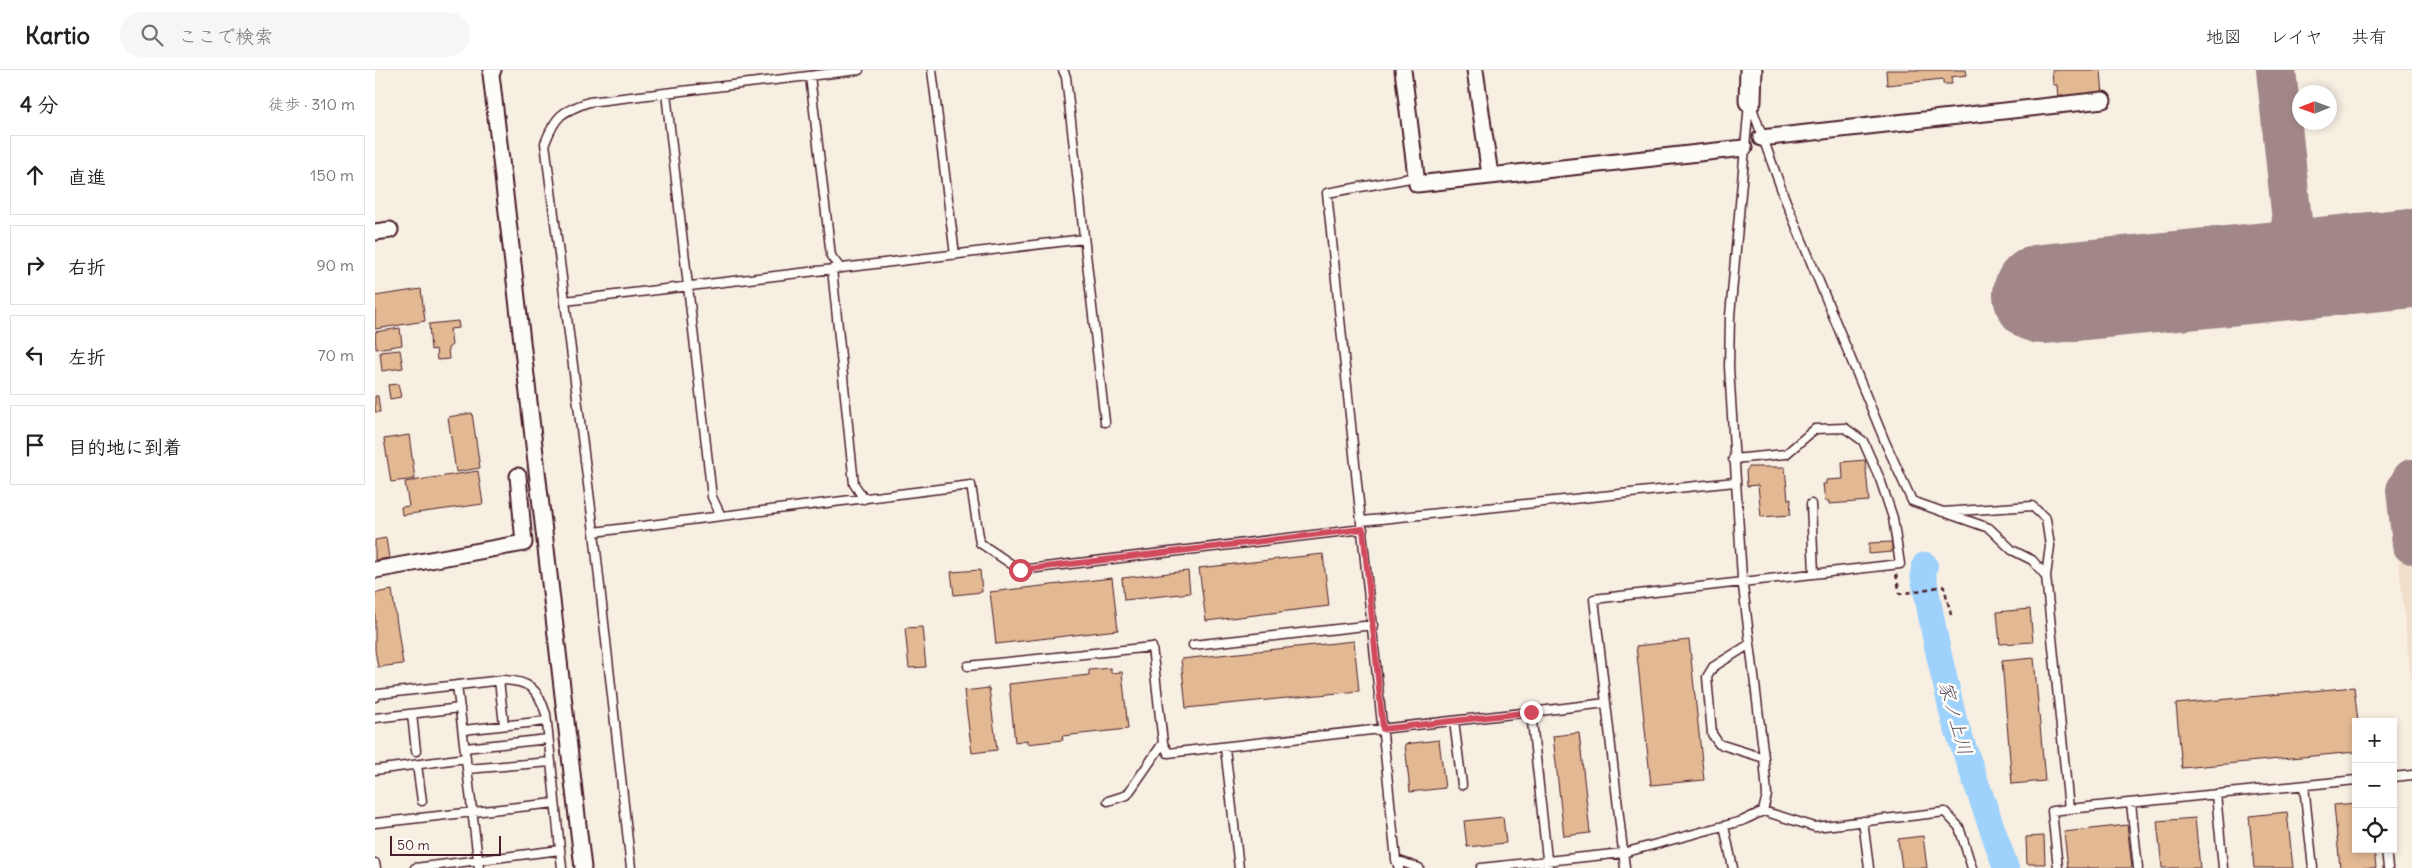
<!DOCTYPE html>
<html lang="ja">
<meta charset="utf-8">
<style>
:root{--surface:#fff;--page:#f6f6f6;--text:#202124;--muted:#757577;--line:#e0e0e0}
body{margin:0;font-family:Delius,"Klee One",sans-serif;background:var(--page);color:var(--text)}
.controls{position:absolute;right:15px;bottom:15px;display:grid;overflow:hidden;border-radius:0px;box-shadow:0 2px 8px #0003}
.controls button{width:45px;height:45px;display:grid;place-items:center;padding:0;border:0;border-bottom:1px solid var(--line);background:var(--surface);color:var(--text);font:25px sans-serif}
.compass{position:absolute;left:1917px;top:15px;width:45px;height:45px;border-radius:50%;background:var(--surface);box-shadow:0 2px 8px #0003;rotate:269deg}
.scale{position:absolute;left:15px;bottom:12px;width:111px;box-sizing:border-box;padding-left:5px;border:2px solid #4a1f2b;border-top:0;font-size:14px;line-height:18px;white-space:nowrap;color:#4a1f2b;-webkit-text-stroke:4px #fdfcf7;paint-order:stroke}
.stop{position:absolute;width:15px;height:15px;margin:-11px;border:4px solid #d1495b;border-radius:50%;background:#fff}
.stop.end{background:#d1495b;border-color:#fff;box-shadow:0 1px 5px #0008}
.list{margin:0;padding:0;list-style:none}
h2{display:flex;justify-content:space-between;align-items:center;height:65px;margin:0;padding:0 20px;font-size:21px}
h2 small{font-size:16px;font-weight:400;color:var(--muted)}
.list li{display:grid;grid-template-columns:32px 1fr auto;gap:15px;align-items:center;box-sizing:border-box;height:80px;margin:0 10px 10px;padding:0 10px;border:1px solid var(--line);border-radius:0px}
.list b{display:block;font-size:19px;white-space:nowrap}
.list em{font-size:16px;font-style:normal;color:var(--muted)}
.icon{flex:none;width:28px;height:28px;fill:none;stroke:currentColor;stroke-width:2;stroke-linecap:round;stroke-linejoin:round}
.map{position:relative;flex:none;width:2037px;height:798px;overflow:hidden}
header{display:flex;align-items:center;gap:30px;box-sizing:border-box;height:70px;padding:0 25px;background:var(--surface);border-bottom:1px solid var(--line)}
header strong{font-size:24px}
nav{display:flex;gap:28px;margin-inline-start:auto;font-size:18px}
.search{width:350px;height:45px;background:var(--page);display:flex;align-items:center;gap:12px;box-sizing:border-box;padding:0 18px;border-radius:28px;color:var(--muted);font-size:19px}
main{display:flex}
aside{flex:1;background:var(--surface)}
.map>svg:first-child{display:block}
</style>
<header>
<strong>Kartio</strong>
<div class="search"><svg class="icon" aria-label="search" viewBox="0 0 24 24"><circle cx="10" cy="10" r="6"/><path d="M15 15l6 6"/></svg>ここで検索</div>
<nav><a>地図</a><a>レイヤ</a><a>共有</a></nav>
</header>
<main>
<aside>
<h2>4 分<small>徒歩 · 310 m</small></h2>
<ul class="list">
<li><svg class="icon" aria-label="ahead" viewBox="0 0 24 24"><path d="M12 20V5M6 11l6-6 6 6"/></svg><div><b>直進</b></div><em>150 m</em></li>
<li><svg class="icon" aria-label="right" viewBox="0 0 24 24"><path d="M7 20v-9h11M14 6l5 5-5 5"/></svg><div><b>右折</b></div><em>90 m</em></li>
<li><svg class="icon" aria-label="left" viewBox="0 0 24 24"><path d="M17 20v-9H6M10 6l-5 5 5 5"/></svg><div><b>左折</b></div><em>70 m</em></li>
<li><svg class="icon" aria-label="arrive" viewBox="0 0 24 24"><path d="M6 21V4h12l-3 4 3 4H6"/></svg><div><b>目的地に到着</b></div></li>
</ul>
</aside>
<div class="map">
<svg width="2037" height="798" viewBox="0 0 2037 798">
<rect width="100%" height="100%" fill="#f8efe3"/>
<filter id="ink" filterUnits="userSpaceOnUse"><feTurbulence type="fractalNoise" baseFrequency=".02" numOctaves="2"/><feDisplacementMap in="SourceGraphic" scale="10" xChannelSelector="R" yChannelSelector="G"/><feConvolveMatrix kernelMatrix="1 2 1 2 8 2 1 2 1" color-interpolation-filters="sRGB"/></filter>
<g filter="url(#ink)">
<path fill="#f1dfcb" d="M2037,455V612H2036L2020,457Z"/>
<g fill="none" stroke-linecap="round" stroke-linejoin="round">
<path stroke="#9ed2fc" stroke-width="26" d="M1550,495L1548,504L1561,572L1579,650L1631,798"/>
<path stroke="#a18787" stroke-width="40" d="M1901,0L1922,198
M2037,409L2031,420L2037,474"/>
<path stroke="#a18787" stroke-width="100" d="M1668,224L2037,188"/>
</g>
<path fill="#e2b992" stroke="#4a1f2b" d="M1511,0H1591L1592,5L1576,7L1577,14H1568V9L1512,15Z
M1677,0H1726L1728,26L1683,29L1682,15H1678Z
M46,219L50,251L0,259V226Z
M83,251L84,258L75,259L77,275L73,278L74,289L62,290L61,279L56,280L54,254Z
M25,258L27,275L1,279L0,262Z
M25,280L28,298L7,301L5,282Z
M23,314L26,327L15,329L13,315Z
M0,326H3L5,342H0Z
M97,343L105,398L81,402L73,347Z
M34,365L40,409L16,412L9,369Z
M1490,390L1494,431L1454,434V431H1450L1448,414H1451V410L1468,409L1467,392Z
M1374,397H1410L1413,430L1416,429L1415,445L1386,447L1383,415L1372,416L1371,401Z
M103,401L108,434L27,445L26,437L34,436L30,412Z
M11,468L14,488L0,490V470Z
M1517,472V482L1494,484V473Z
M948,484L954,536L831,551L824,498Z
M605,500L607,522L579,525L576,502Z
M813,501L815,523L749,530L747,508Z
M737,508L743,560L621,574L615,522Z
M17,520L28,594L3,597L0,580V523Z
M1655,539L1658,572L1625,574L1622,542Z
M547,557L551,597L534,598L530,558Z
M1314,570L1329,710L1276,715L1261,576Z
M979,571L984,621L811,638L806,589Z
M1659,588L1670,711L1637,714L1627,591Z
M736,598V603L747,602L753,659L687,666L688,670L652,674V670L640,672L634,614L714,605V600Z
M1979,617L1983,652H1981V682L1807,698L1801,634Z
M614,618L622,680L597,683L589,621Z
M1204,663L1215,763L1189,766L1178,666Z
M1064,670L1070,718L1035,722L1030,674Z
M1981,733V779H1999L2001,798H1965L1959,735Z
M1912,742L1918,798H1879L1874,746Z
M1128,747L1131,773L1092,777L1089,751Z
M1820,748L1825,798H1787L1782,751Z
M1752,755L1757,798H1693L1689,762Z
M1548,766L1552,798H1527L1523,769Z
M1669,766L1670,794H1652L1651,767Z"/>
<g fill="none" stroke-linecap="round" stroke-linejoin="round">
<defs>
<path id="lane" d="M484,0L214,32C186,42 181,45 170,73L219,462L596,415L605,473L645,500L988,459
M557,0L580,185
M688,0L691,7L730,352
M435,6L456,186L465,198
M291,23L337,427L346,446
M1376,35L1410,129L1511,374L1537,431L1614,458L1637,480L1657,490L1671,506L1675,476L1671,449L1657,436L1568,442
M457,199L479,414L489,429
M190,231L709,169
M1436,434L1439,504
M987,451L1360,412
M219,462L256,798
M1671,506L1694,739L1981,710
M1375,574L1338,597L1332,607L1337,664L1344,674L1389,688
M818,575L998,555
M593,596L777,577L788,673L793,683L1156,642L1173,798
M124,610L129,655
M82,615L104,798
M0,627L3,624L128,610C155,611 163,619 171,644L187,798
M1156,642L1231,633
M37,644L41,681
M0,648L85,638
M1079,651L1087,715
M88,660L171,651
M90,678L173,669
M850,678L864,798
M42,695L47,731
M92,699L176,692
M0,700L91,688
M2018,707L2037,705
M1929,716L1938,798
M1841,724L1848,798
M733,731L752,725L788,673
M1756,733L1763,798
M1388,741L1440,757L1570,742L1584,757L1597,798
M1488,751L1494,798
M0,753L180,733
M1349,756L1358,798
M2011,779L2013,798
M1021,790L1044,798
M0,793L1,798
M40,798L185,780
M1024,798L1021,790L952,123L1041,107
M1106,798L1248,783L1367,751L1388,741L1392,725L1389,688L1367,508L1354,297L1355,246L1374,33
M1250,798L1219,529L1525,494L1518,448L1505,409L1488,371L1470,358L1440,359L1411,384L1358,389
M1683,798L1677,741L1694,739"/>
<path id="street" d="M118,0L116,4L208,798
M1028,0L1042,114L1369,78
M1100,0L1115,105
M1386,68L1728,30
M0,162L15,160
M0,500L149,473L143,406"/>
<path id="secondary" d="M1375,31L1376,0"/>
</defs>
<use href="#lane" stroke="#4a1f2b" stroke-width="11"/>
<use href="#street" stroke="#4a1f2b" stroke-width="19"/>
<use href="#secondary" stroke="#4a1f2b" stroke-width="25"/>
<path stroke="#4a1f2b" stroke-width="2.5" stroke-dasharray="5 4" stroke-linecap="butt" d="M1521,504L1525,524L1569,516L1576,545"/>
<use href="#lane" stroke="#fdfcf7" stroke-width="8"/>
<use href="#street" stroke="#fdfcf7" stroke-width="15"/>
<use href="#secondary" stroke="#fdfcf7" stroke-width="21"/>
</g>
</g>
<g fill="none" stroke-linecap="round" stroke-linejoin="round" filter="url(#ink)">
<path stroke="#d1495b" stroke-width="6" d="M645,500L988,459L1008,659L1156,642"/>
</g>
<g text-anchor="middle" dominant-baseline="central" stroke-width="5" stroke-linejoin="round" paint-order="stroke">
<g font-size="19" font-style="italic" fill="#63556a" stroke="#fdfcf7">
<text transform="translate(1581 648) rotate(74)">家ノ上川</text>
</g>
</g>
</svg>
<div class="controls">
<button>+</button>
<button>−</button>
<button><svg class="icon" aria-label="locate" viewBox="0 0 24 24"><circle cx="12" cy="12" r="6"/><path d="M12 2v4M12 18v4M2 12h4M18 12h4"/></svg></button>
</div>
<svg class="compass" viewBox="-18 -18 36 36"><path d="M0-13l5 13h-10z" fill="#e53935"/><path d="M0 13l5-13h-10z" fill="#757577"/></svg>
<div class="scale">50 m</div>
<div class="stop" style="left:645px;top:500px"></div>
<div class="stop end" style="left:1156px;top:642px"></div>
</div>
</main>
